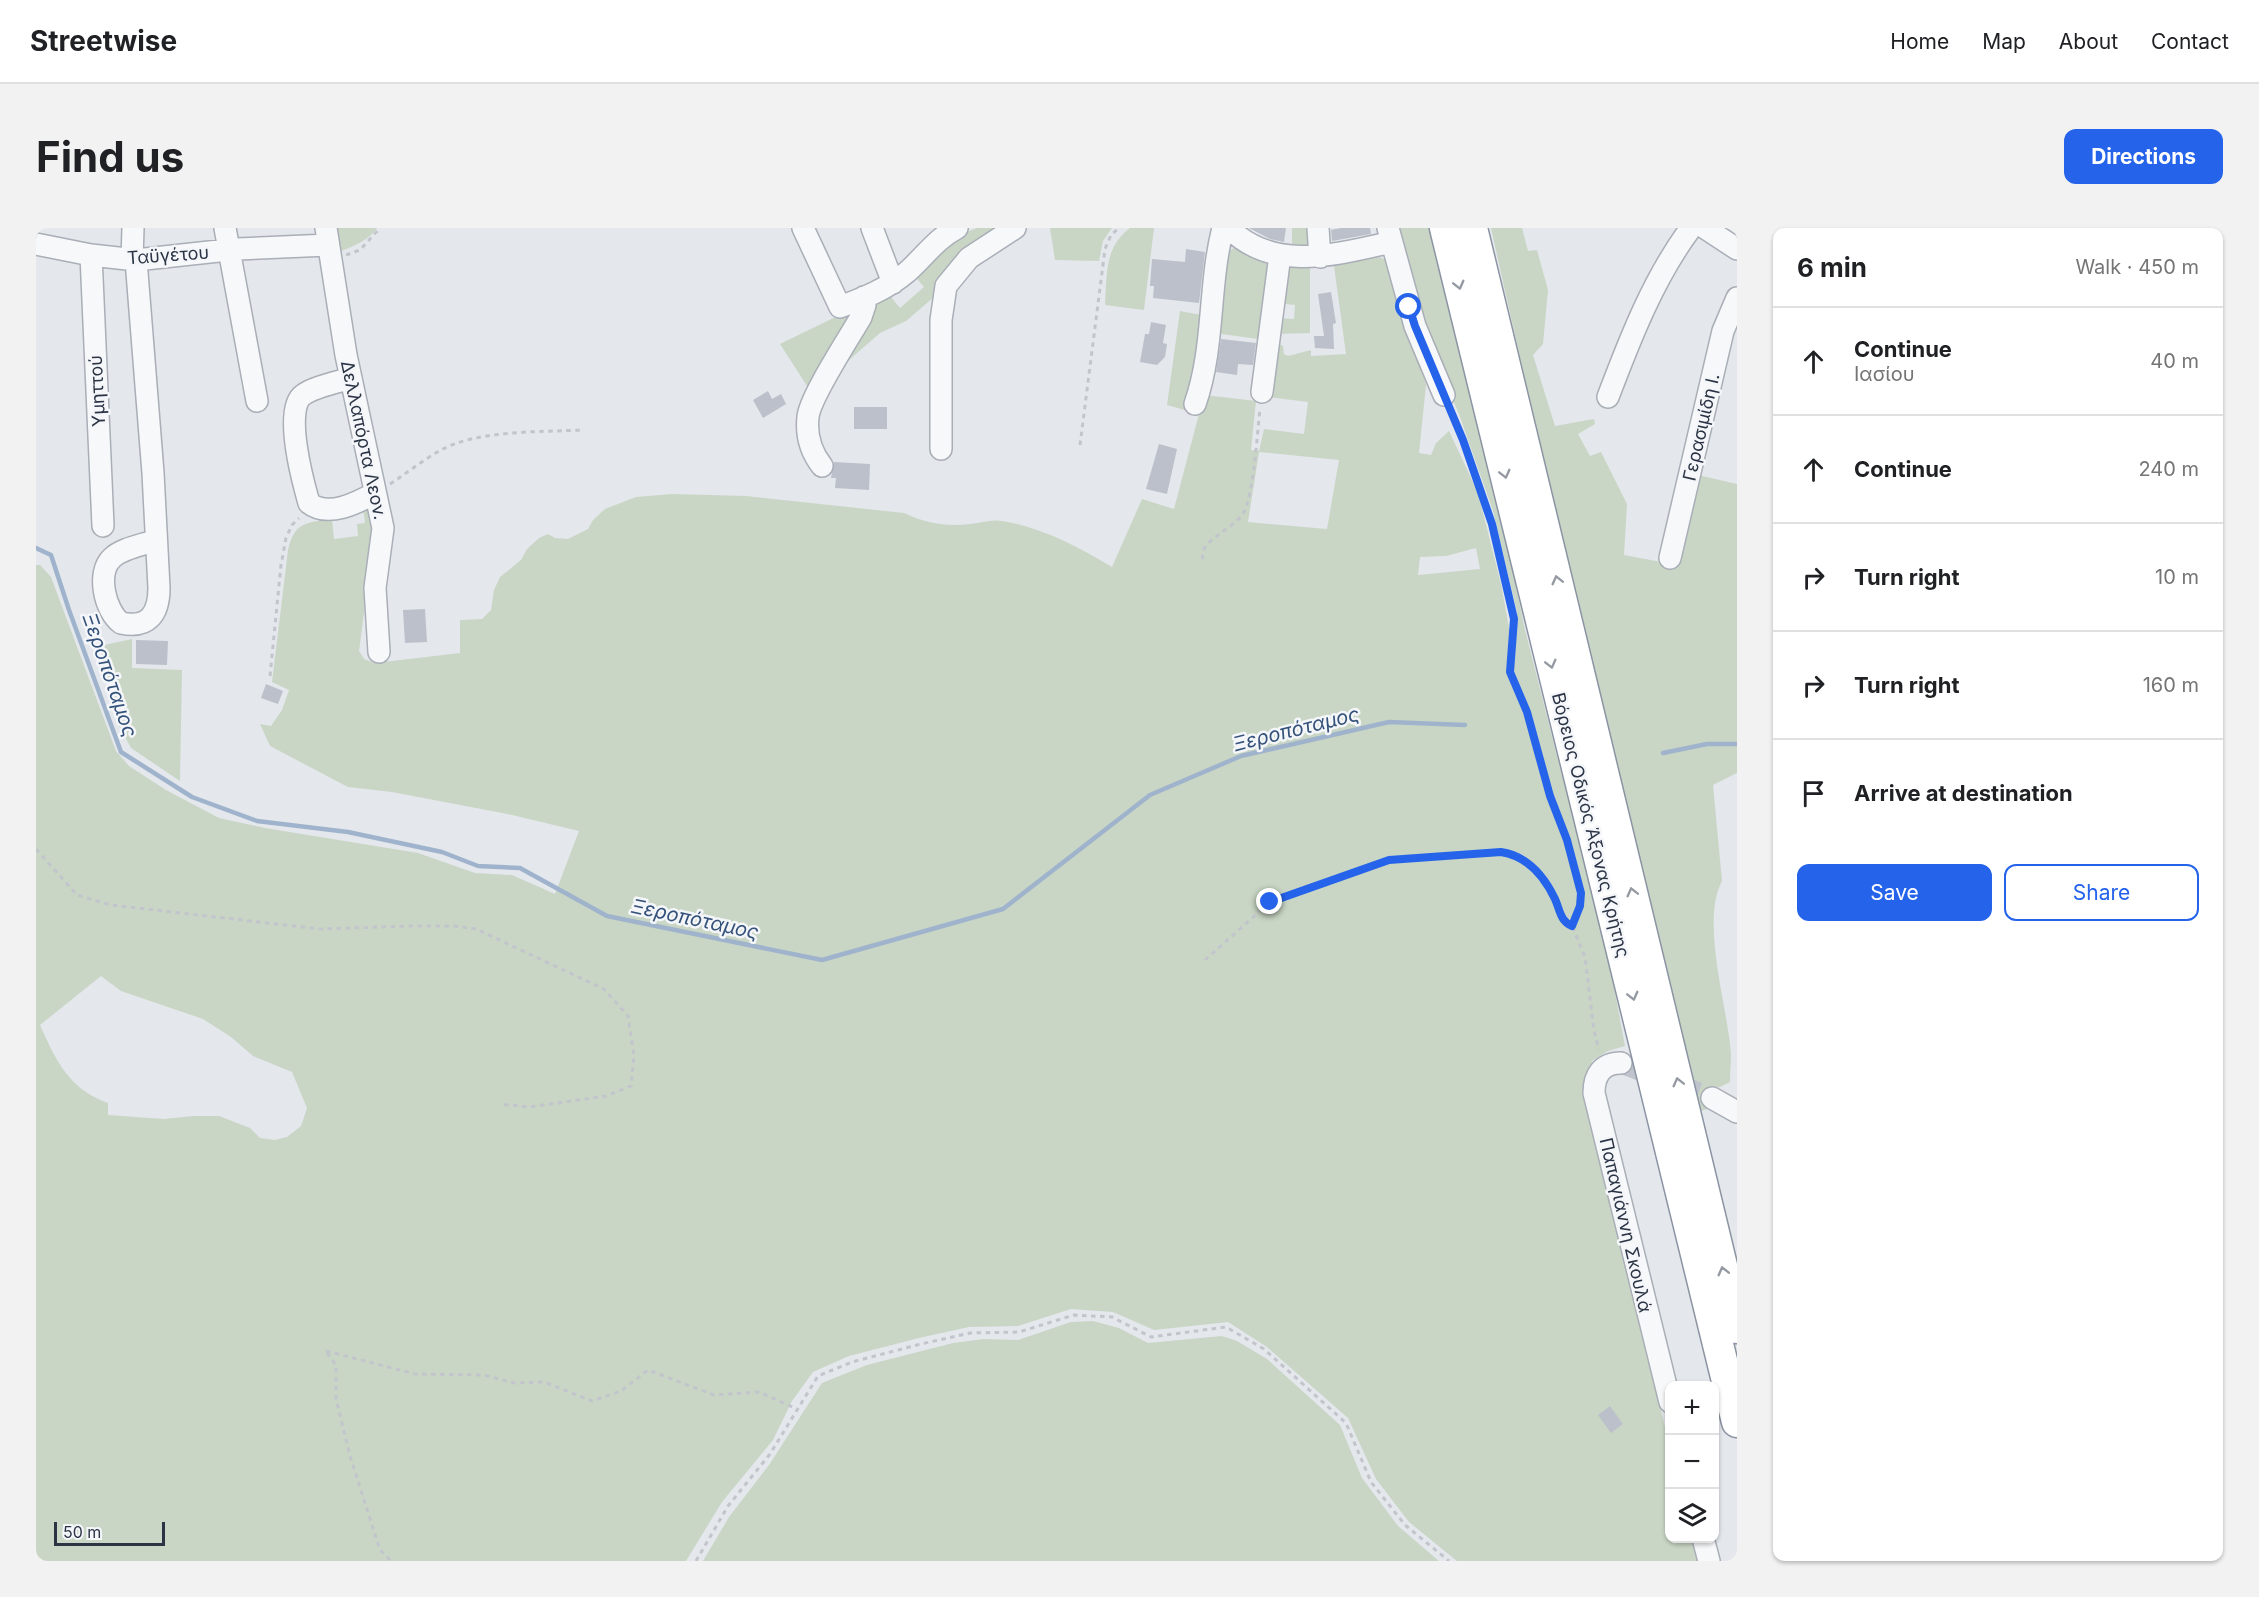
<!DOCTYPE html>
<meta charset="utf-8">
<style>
:root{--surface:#fff;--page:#f2f2f2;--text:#202124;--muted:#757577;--line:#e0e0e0;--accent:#2563eb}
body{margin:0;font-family:Inter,sans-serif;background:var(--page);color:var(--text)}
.controls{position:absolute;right:18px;bottom:18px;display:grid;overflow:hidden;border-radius:12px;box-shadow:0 2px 4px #0004}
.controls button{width:54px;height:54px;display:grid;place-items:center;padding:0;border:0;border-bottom:2px solid var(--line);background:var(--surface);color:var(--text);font:30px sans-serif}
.scale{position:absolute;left:18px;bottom:15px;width:111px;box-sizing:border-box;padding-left:6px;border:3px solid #2b3445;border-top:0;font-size:16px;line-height:21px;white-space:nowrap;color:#2b3445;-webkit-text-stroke:4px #f4f6f9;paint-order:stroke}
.stop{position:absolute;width:18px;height:18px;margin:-14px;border:4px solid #2563eb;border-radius:50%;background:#fff}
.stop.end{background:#2563eb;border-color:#fff;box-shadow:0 2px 6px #0008}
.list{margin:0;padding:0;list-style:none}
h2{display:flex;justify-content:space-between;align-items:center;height:78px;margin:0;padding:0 24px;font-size:26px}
h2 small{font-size:20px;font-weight:400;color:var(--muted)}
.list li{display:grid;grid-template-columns:39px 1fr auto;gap:18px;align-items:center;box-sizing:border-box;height:108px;padding:0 24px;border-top:2px solid var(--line)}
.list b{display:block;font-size:22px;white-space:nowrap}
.list p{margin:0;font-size:20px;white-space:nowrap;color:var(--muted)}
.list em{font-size:20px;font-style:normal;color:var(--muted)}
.actions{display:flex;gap:12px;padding:18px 24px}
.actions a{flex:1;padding:14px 0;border:2px solid var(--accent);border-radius:12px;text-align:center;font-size:21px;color:var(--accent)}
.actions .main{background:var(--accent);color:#fff}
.icon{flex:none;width:33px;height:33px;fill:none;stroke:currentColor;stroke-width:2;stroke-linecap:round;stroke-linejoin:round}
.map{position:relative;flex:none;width:1701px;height:1333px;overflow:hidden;border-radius:12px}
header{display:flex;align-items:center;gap:36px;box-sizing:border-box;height:84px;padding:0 30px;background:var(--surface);border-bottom:2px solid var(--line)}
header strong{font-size:28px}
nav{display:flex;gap:33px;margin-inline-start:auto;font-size:21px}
.intro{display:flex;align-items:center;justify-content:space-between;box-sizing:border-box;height:144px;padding:0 36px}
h1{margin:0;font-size:42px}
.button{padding:15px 27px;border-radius:12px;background:var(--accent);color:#fff;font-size:21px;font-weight:700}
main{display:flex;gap:36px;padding:0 36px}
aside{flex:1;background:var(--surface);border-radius:12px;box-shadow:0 2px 4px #0004}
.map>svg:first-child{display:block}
</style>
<header>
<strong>Streetwise</strong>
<nav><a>Home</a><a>Map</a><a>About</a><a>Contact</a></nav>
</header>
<div class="intro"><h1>Find us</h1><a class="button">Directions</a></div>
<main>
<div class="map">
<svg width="1701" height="1333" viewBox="0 0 1701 1333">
<rect width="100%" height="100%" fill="#e4e7ec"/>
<path fill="#c9d6c5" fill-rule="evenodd" d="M298,0H341C333,13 314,19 301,25Z
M941,0H971L898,69L870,93L844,105L805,139L773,161L744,116L851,64L864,80L888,59L878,47L926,6Z
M1014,0H1076L1067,13L1063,33L1019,32Z
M1094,0H1118L1108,82L1069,77C1071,48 1068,19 1094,0Z
M1256,0H1276L1277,23H1256Z
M1358,0H1400L1461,267L1489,402L1573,732L1589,818L1572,823L1556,833L1550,853L1592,1023L1616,1145L1633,1216L1634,1310L1658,1311L1664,1333H1421L1373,1294L1340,1251L1312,1190L1231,1119L1192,1094L1118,1102L1077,1084L1035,1081L982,1098L933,1099L883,1110L813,1128L777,1144L756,1173L737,1212L686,1274L650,1333H0V337H4L15,349L80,523L93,538L130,562L183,590L229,600L382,625L439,645L476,647L519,666L543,603L476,587L356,564L312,559L234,518L224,496L235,498L246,482L253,462L236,454L252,322C259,293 270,295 296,291L298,311L322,308L321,296L329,295L327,280L336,277L340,293L323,423L328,431L339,435L424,425V392L446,391L455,382L458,362L464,349L485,332L491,321L503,310L512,306L519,310L532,311L552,301L557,292L569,281L600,269L636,266L710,268L868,285C889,295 911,299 934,296C944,295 956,291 966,293C1005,299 1043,319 1076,339L1106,271L1138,281L1168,167L1220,173L1215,222L1223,223L1228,201L1268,206L1272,174L1232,169L1237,114L1247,118L1248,126L1252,128L1275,122V128L1310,126L1298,38L1343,29L1350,32L1353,36L1390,157L1383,225L1395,227L1400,215L1413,203L1442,265L1465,356L1474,405L1481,404V384L1457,283L1423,186L1389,110ZM1223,224L1303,232L1291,301L1212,294ZM1440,320L1444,341L1382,347L1384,329L1410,328ZM65,748L85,763L167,791L195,809L217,828L256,844L271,880L265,898L251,909L239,912L224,910L214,900L183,888H157L128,891L72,887V875C33,861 20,833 4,797Z
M1455,0H1486L1492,23L1501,22L1512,62L1507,116L1497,127L1519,198L1558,191L1559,196L1542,206L1554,228L1565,224L1591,276L1588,327L1625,334L1662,247L1701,256V545L1677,557L1686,653C1664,694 1692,780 1695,826C1695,835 1694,845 1694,854L1684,859L1671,861L1676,880L1660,884L1552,434Z
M1198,20L1228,28L1235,32L1229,112L1179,105L1191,24Z
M1255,38L1274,39V105L1238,106L1240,90L1258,91L1259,77L1241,75L1249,39Z
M1144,83L1171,88L1152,183L1131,177Z
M96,411V440L146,442L144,553L95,520L82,496L64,418Z
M1057,1093L1083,1100L1112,1115L1186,1108L1201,1113L1231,1131L1304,1197L1326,1250L1362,1298L1403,1333H667L693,1289L733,1237L786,1155L831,1137L917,1115L948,1111L982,1112L1035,1094Z"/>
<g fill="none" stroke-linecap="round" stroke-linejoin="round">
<path stroke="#9fb4cc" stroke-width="4.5" d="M0,320L15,327L33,382L85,524L156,569L221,593L312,604L406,624L442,638L484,640L571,688L786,732L967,681L1114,567L1205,528L1353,494L1429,497
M1627,525L1671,516H1701"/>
</g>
<path fill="#bbc0ca" d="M1213,0H1250L1248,14L1234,11Z
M1305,0H1334L1335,6L1296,13L1295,2Z
M1150,21L1169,24L1163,75L1117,70L1118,58H1114L1116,31L1149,34Z
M1295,64L1300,95L1297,96L1298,121L1279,120L1278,108H1288L1282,66Z
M1115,94L1130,97L1127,115L1131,116L1129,129L1121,137L1104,134L1109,106H1113Z
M1185,111L1220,115L1217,137L1202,136L1201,147L1180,144Z
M732,163L736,171L745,166L750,176L727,190L717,172Z
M818,179H851V201H818Z
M1123,216L1141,221L1131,266L1110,261Z
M798,234L834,236L833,262L799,260L800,250H795Z
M389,381L391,414L369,415L367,382Z
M100,412L132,413L131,437L100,436Z
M230,456L247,463L242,476L225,470Z
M1574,1178L1587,1196L1575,1205L1562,1187Z"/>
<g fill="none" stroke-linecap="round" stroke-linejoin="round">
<path stroke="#bfc3cb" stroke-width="21" stroke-dasharray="21 10" stroke-linecap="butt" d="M1585,835L1676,870"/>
<defs>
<path id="minor" d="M189,0L221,173
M290,0L310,127L347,300L339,360L343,424
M767,0L804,79C828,70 851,61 871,44C888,29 901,10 921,0
M836,0L857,55
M1193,0C1237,45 1302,26 1356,14
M1282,0L1284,29
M1352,0L1379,98L1408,167
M1669,0L1701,21
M0,16L55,27L100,32L201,21L292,17
M55,27L67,298
M96,32L97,0
M100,32L117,245L123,360C123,385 113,401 85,395C69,383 60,345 76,330C86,320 107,317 120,312
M315,150C302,154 277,159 267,167C247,181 267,254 273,275C292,290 321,275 339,265
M1226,164L1244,27
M1572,169C1594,111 1618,49 1655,0
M1159,176C1179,119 1172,58 1187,0
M905,221V92L910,58L933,30L979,0
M786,238C775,224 770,207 772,189C774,169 813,110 825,89L829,77L828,69
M1634,330L1687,103L1701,70
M1585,835C1566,835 1558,847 1558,865L1634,1174
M1676,870L1701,884
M1667,1310L1673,1333"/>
<path id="highway" d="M1409,0L1701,1194
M1436,0L1701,1100"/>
</defs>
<use href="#minor" stroke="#a9aeb7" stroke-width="24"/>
<use href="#highway" stroke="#8b94a3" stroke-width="33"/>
<path stroke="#c2c5cb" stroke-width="3" stroke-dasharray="4.5 4.5" stroke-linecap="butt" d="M310,27L324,22L344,0
M1415,182L1451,282L1474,370L1479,400L1475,419L1474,444L1491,484L1514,568L1531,612L1542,651L1545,672L1536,698L1549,729L1558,803L1563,822
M1044,217L1069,21L1075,7L1083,0
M354,256C371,245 387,232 405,222C441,202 505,204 547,202
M1167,331C1162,312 1198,302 1208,284C1218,263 1221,207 1224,181
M234,448L245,337L250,310L256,297L263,290
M0,621L41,667L75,677L284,701L374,698H419L440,701L568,761L592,788L598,828L595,858L570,868L493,879L464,876
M1169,732L1234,674L1353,632L1455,625L1476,626L1497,639L1505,648L1517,667L1528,694L1536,698
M290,1123L379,1146L448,1147L478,1155L508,1154L556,1173L585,1163L612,1142L678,1167L723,1164L761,1181
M291,1125L300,1137V1171L314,1228L344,1322L355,1333
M660,1333L692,1278L734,1226L782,1148L816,1134L885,1116L934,1105L983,1104L1038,1087L1076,1089L1115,1109L1190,1099L1228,1121L1310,1195L1335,1254L1369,1297L1413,1333"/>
<use href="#minor" stroke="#f7f8fa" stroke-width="21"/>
<use href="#highway" stroke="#fff" stroke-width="30"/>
</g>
<defs><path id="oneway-chevron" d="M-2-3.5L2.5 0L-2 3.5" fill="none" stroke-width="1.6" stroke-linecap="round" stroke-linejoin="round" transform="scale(1.5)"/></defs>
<g stroke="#959aa2">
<use href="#oneway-chevron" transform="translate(1423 57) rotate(76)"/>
<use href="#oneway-chevron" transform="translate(1469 246) rotate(76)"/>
<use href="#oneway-chevron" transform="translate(1521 352) rotate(-104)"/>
<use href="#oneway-chevron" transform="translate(1515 436) rotate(76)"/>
<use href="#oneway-chevron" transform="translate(1596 664) rotate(-104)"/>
<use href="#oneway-chevron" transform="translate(1597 768) rotate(76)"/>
<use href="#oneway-chevron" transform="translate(1642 854) rotate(-104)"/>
<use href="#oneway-chevron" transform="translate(1687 1043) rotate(-104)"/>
</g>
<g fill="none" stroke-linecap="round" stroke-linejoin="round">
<path stroke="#2563eb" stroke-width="8" d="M1234,674L1353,632L1465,624C1491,628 1508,648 1519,671C1524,682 1524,693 1536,698L1544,678L1545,665L1531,612L1514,568L1491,484L1474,444L1478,391L1456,296L1427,212L1379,98L1373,79"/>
</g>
<g text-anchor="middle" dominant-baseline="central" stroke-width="5" stroke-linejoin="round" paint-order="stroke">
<g font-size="18" fill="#2b3445" stroke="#f4f6f9">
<text transform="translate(132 27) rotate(-4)">Ταϋγέτου</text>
<text transform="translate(61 163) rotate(-93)">Υμηττού</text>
<text transform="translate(1665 199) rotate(-77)">Γερασιμίδη Ι.</text>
<text transform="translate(328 212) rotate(78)">Δελλαπόρτα Λεον.</text>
<text transform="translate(1555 597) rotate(76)">Βόρειος Οδικός Άξονας Κρήτης</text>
<text transform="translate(1590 997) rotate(77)">Παπαγιάννη Σκουλά</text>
</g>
<g font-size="20" font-style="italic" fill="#34527a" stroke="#f4f6f9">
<text transform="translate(74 447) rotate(71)">Ξεροπόταμος</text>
<text transform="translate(1260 501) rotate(-14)">Ξεροπόταμος</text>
<text transform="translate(659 691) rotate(12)">Ξεροπόταμος</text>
</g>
</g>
</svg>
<div class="controls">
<button>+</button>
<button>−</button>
<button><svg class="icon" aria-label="layers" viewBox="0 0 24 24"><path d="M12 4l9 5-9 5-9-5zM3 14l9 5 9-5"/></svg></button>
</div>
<div class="scale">50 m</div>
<div class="stop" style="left:1373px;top:79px"></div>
<div class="stop end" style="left:1234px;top:674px"></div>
</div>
<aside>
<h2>6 min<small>Walk · 450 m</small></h2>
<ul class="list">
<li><svg class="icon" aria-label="ahead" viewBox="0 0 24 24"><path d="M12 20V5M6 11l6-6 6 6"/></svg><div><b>Continue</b><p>Ιασίου</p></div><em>40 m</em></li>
<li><svg class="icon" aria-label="ahead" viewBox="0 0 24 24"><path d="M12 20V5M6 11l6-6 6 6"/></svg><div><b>Continue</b></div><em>240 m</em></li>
<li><svg class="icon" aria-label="right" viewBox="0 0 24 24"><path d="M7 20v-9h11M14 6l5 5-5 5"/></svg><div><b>Turn right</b></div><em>10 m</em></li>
<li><svg class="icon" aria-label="right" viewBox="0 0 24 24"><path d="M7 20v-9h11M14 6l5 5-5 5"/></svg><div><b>Turn right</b></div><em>160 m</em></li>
<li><svg class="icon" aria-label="arrive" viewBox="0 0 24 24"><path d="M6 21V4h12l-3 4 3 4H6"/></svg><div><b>Arrive at destination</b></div></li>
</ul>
<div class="actions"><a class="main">Save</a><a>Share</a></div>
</aside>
</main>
